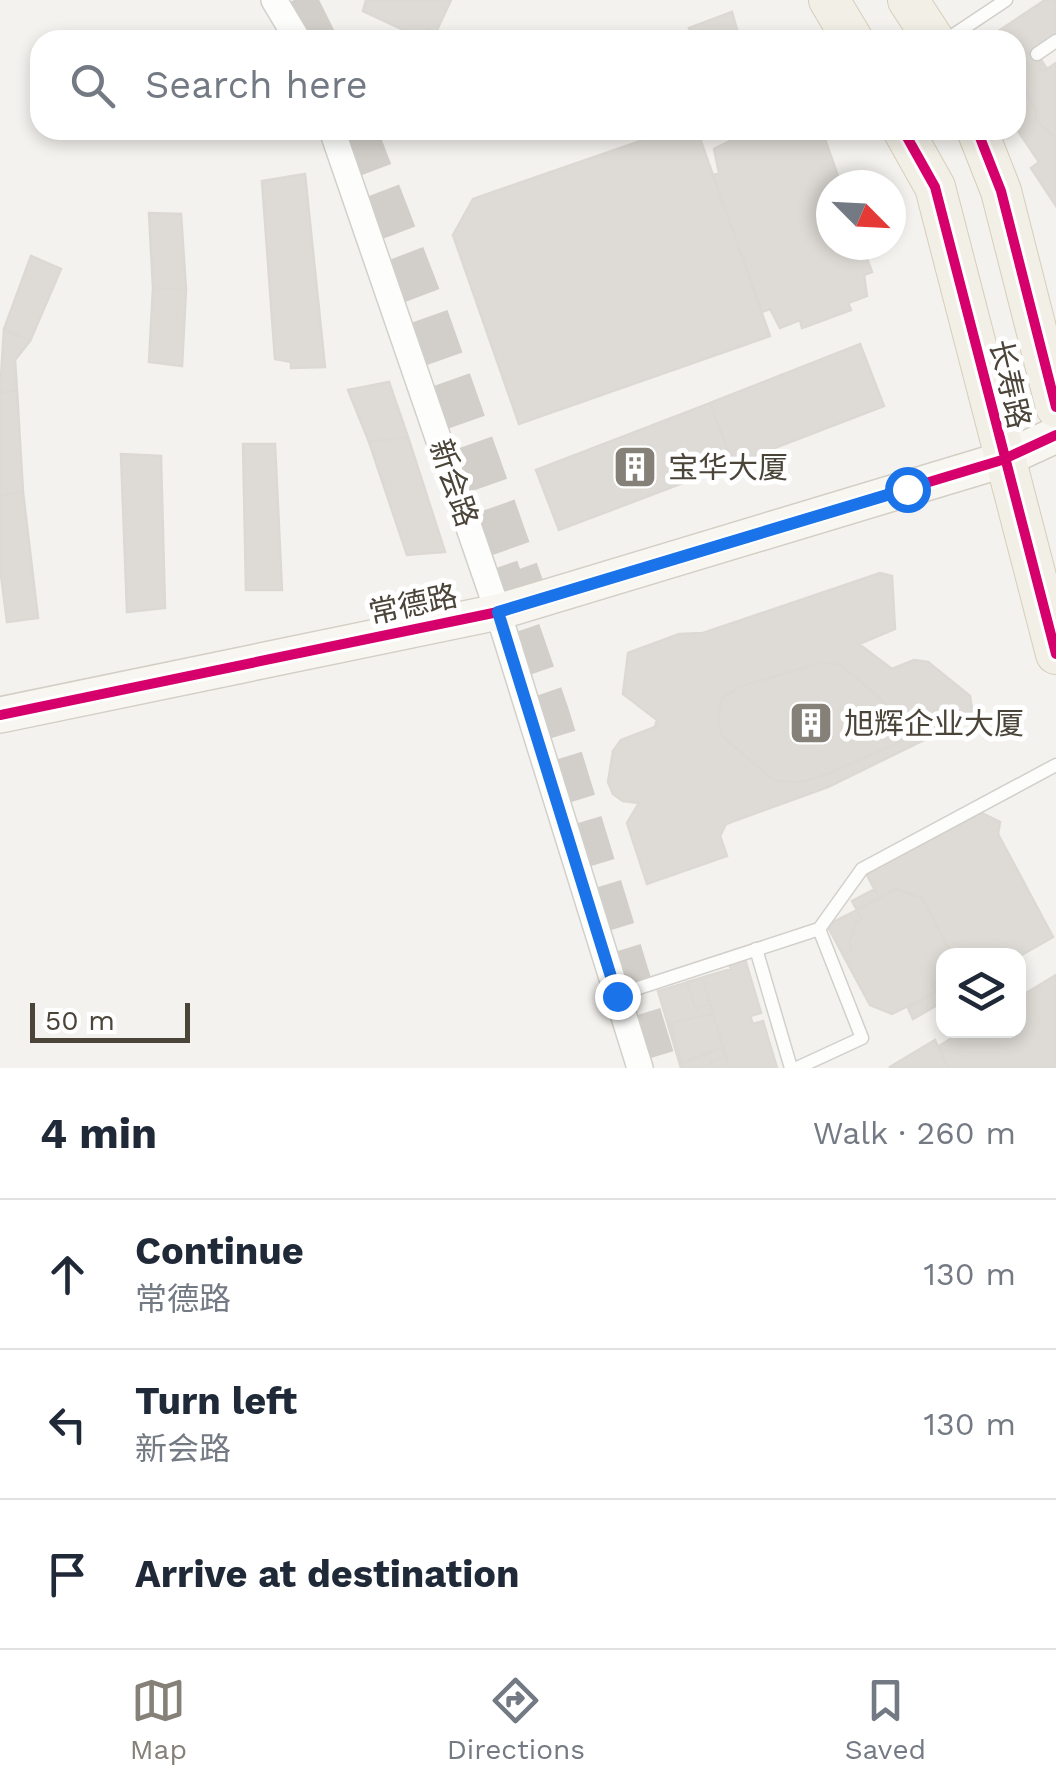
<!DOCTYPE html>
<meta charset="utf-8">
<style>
:root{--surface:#fff;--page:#f6f6f7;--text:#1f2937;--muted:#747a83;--line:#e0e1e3;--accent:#868178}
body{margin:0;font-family:"Work Sans","Noto Sans SC",sans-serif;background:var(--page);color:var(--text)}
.controls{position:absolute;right:30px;bottom:30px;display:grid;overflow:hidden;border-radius:20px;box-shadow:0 5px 15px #0003}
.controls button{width:90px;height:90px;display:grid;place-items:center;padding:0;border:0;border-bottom:2px solid var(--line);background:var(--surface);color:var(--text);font:50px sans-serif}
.compass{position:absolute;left:816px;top:170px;width:90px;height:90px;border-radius:50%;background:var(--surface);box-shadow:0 5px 15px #0003;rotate:114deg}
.scale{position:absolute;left:30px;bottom:25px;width:160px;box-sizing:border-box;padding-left:10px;border:5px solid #4b4439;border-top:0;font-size:28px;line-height:35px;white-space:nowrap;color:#4b4439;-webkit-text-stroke:8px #fff;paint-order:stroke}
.stop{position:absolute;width:30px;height:30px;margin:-22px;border:8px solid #1a73e8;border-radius:50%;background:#fff}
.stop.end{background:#1a73e8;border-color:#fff;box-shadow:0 2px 10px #0008}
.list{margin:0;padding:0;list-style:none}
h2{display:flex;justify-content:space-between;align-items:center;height:130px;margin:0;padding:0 40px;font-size:42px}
h2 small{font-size:32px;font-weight:400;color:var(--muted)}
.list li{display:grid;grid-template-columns:65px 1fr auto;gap:30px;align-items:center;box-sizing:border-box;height:150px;padding:0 40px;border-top:2px solid var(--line)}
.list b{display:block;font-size:38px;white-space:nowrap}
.list p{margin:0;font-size:32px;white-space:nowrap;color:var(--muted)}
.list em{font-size:32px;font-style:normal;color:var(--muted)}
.icon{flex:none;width:55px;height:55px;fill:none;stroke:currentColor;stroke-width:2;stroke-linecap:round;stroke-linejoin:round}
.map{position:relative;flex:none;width:1056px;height:1068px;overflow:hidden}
.search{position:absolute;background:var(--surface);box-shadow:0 5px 15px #0003;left:30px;right:30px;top:30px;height:110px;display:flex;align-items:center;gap:25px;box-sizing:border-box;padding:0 35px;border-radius:30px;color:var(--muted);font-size:38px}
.sheet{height:580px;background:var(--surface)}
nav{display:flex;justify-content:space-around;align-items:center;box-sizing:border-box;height:140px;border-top:2px solid var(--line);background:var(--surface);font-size:28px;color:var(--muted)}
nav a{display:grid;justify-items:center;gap:5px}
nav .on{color:var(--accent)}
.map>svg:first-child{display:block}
</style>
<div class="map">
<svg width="1056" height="1068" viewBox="0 0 1056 1068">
<rect width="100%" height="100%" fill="#f4f2ee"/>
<path fill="#dedbd6" stroke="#dcd9d4" stroke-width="2.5" d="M366,0H451L436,32L428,28L423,39L363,11Z
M1045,0H1056V34L1016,60V40H985Z
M732,12L740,40H693L689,28Z
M1034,49L1047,69L1056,63V206L1031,168L1039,162L1016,128V60Z
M1034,49L1043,63L1039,66L1043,72L1056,63V137L1036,121V110L1016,76V60Z
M672,130H697L770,336L519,424L453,235L473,199Z
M752,130H816L818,138L824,136L841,185H831V245H862L872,272L864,275L867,296L848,303L851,310L802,328L800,320L780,328L770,309L762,312L713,175L719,173L714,149Z
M305,174L325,367L291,368V362L275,359L262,181Z
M149,213L181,214L186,290L153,288Z
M31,256L61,269L30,341L4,329Z
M153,288L186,290L182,366L149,362Z
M4,329L30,341L15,360L17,390L0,393Z
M860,344L884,406L733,464L710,403Z
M389,382L408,437L369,442L348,390Z
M17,390L23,492L0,496V393Z
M710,403L733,464L559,530L536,470Z
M408,437L445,552L407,555L369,442Z
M243,444H275L282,590H246Z
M121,454L161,456L165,608L127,612Z
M23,492L38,618L7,622L0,567V496Z
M880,573L892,576L895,629L859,644L892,669L914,660L928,662L970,696L973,716L828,787L726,824L720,836L727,856L647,884L627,823L639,803L623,801L613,794L608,782L613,751L621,740L655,727L657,720L623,694L628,653L679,634L703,633Z
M822,662L840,665L856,677L898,715L906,734L896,744L830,773L802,782L775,781L723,737L718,724L722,698L739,687Z
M982,813L1000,822L998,834L1053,937L1018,957H944L941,953L949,949L922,898L896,889L879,898L866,873Z
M875,889L879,898L896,889L922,898L949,949L941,953L944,963L938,981L932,984L936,992L892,1014L870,1005L827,925L857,910L852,901Z
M896,889L922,898L949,949L941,953L944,963L938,981L932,984L936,992L892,1014L870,1005L843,955L852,950L849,944L856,922L862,919L857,910Z
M745,959L761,1013L750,1016L753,1024L763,1021L777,1068H713L711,1062L726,1057L723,1047L682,1063L670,1023L713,1014L710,1004L695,1008L687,982L731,969L729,964Z
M944,963V1001L913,1019L908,1008L936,992L932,984L938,981Z
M1056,975V1068H948L939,1046L965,1030H1018V998Z
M702,978L713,1014L729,1068H681L658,991Z
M935,1040L948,1068H890V1067Z"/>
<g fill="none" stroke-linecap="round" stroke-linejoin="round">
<path stroke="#d2cfca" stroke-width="45" stroke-dasharray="45 22" stroke-linecap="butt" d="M294,0L314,40
M354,130L425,314L524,594
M496,568L547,715L655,1068"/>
<defs>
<path id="lane" d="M946,40L1006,0
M1037,54L1056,41
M756,949L791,1068
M617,995L819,929L862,869L1056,765
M797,1068L862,1038L819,929"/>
<path id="street" d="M274,0L298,40
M332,130L498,612L640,1068"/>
<path id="secondary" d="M0,715L498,612L1002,460L1056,435"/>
<path id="primary" d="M829,0L853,40
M908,0L934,40
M903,130L935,187L1056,654
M977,130L1001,191L1056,407"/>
</defs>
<use href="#lane" stroke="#d2d0cb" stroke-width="15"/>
<use href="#street" stroke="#d2d0cb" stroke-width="28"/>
<use href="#secondary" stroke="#d3cfc5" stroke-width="38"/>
<use href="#primary" stroke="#d6cebb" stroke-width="42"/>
<use href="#lane" stroke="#fdfdfc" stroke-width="12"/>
<use href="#street" stroke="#fdfdfc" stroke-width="25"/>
<use href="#secondary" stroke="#f7f6f1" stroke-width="35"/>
<use href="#primary" stroke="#f2efe6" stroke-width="40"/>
<defs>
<path id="cycleway" d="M903,130L935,187L1056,654
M977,130L1001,191L1056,407
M0,715L498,612L1002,460L1056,435"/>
</defs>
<use href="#cycleway" stroke="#fff" stroke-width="16"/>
<use href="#cycleway" stroke="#d6006c" stroke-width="10"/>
</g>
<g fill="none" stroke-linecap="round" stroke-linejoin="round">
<path stroke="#1a73e8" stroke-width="12" d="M617,996L498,612L907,489"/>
</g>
<defs>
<symbol id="building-square" viewBox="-11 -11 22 22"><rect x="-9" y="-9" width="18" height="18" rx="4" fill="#868178" stroke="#fff"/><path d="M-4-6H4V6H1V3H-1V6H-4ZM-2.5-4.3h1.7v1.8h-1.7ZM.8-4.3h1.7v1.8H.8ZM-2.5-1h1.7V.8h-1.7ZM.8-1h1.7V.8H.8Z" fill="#fff"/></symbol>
</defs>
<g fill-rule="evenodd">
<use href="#building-square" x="610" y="442" width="50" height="50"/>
<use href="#building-square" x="786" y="698" width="50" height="50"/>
</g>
<g text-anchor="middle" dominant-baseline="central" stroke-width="10" stroke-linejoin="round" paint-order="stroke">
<g font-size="30" fill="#4b4439" stroke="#fff">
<text transform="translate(1010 384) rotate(77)">长寿路</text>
<text transform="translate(454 483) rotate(71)">新会路</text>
<text transform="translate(413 604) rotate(-12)">常德路</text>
</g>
<g font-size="30" fill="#4b4439" stroke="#fff" text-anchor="start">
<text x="668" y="467">宝华大厦</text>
<text x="844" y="723">旭辉企业大厦</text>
</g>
</g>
</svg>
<div class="controls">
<button><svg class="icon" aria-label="layers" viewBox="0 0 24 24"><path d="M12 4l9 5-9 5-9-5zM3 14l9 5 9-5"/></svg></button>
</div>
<svg class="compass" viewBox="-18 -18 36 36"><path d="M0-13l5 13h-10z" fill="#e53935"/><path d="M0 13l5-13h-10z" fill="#747a83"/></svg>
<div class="scale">50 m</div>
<div class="stop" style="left:907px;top:489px"></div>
<div class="stop end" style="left:617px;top:996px"></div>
<div class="search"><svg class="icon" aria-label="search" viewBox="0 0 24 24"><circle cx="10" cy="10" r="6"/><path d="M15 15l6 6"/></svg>Search here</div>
</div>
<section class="sheet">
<h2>4 min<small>Walk · 260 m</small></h2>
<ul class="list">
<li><svg class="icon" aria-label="ahead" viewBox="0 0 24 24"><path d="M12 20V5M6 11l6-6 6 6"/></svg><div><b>Continue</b><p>常德路</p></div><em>130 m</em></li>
<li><svg class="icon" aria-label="left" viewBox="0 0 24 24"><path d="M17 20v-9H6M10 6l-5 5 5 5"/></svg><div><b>Turn left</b><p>新会路</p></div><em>130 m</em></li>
<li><svg class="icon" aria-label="arrive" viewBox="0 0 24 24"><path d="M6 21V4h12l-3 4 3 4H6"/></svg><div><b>Arrive at destination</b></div></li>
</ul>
</section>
<nav>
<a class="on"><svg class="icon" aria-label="map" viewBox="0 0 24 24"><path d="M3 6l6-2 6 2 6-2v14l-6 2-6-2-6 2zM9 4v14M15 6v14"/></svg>Map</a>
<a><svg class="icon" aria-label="directions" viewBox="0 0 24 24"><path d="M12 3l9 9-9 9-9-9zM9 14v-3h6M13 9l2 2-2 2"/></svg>Directions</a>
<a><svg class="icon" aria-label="saved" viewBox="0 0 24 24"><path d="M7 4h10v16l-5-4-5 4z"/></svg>Saved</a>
</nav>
